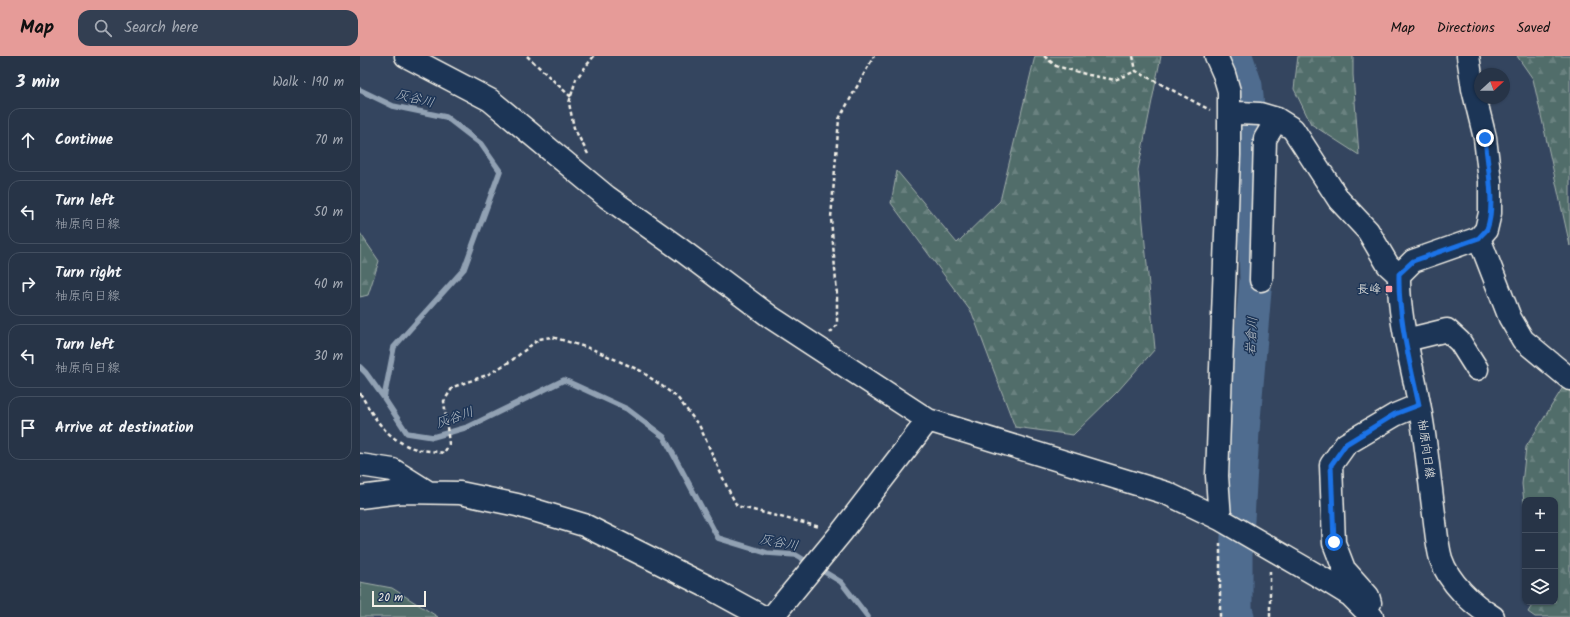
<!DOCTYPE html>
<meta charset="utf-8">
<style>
:root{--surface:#273447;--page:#333f52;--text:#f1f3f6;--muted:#a4aab4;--line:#434f60;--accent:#e69b98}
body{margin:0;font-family:Kalam,"Klee One",sans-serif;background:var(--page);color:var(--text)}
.controls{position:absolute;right:12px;bottom:12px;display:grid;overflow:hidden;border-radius:8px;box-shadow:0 1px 3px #0004}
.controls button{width:36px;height:36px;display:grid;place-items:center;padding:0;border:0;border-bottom:1px solid var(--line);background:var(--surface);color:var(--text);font:20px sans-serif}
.compass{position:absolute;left:1114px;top:12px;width:36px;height:36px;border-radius:50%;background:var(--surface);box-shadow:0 1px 3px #0004;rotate:69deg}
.scale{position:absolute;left:12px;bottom:10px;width:54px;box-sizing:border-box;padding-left:4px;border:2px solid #f4f1e8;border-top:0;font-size:11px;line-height:14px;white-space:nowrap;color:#f4f1e8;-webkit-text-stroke:3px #1d3557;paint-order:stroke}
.stop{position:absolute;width:12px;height:12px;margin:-9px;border:3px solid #1a73e8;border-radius:50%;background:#fff}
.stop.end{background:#1a73e8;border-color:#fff;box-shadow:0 1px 4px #0008}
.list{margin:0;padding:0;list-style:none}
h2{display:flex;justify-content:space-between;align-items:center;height:52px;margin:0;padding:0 16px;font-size:17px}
h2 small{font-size:13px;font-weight:400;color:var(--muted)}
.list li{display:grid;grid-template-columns:26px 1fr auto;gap:12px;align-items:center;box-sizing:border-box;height:64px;margin:0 8px 8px;padding:0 8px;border:1px solid var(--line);border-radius:12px}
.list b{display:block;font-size:15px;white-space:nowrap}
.list p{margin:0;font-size:13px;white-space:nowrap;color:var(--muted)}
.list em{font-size:13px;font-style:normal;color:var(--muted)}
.icon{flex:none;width:22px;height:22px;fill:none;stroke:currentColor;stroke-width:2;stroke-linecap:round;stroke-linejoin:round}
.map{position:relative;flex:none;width:1210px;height:561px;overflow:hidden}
header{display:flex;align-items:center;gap:24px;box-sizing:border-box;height:56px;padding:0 20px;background:var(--accent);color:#111}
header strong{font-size:19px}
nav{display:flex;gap:22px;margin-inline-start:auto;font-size:14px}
.search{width:280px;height:36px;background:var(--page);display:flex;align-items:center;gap:10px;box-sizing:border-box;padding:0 14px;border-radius:12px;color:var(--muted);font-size:15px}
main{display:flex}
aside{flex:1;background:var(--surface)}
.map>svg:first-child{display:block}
</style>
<header>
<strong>Map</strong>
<div class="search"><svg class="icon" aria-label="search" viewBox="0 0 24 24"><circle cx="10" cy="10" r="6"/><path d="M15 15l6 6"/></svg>Search here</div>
<nav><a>Map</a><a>Directions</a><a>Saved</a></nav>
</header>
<main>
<aside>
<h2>3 min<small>Walk · 190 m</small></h2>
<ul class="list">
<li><svg class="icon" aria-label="ahead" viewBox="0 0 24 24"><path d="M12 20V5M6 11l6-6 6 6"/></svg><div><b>Continue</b></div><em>70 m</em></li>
<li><svg class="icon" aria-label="left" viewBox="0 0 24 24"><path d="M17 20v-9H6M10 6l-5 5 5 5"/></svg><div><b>Turn left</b><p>柚原向日線</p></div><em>50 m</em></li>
<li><svg class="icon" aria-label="right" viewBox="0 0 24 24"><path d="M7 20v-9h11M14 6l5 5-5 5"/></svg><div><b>Turn right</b><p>柚原向日線</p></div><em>40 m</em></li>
<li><svg class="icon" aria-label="left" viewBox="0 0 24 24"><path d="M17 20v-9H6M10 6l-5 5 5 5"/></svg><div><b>Turn left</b><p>柚原向日線</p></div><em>30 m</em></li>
<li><svg class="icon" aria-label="arrive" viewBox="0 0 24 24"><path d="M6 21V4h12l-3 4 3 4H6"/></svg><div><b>Arrive at destination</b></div></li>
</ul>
</aside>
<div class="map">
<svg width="1210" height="561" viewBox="0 0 1210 561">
<defs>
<pattern id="forest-firs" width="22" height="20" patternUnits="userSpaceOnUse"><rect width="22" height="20" fill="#516d6b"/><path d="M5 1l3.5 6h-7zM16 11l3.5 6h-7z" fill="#6b8280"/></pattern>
</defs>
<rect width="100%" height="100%" fill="#34455f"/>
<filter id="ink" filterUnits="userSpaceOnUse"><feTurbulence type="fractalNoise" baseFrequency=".025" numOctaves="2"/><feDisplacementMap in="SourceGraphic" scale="8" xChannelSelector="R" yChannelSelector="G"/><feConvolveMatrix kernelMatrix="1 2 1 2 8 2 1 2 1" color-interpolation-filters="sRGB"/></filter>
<g filter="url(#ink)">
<path fill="url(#forest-firs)" stroke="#a2afaa" d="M675,0H801L778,114L795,293L757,336L713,379L655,371L612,257L531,147L537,115L597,187L640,145Z
M938,0H993V19L999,99L951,68L934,33Z
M1157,0H1210V190L1173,23Z
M0,177L19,205L8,239L0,241Z
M1210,320V561H1175L1168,556L1174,546H1195V444H1165V455L1162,428L1166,391Z"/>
<path fill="#516d6b" stroke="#a2afaa" d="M0,526L32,532L78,561H0Z"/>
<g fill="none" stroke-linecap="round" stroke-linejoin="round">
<path stroke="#91a1b3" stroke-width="5.5" d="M0,34L33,50L86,61L121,88L140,115L104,213L34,291L24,342L47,377L73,381L108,371L204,324L267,353L304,381L358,482L407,497L436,499L451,508
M0,311L6,317L24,342
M458,512L481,526L508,561"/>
<path stroke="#4f6c8f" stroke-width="33" d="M876,0L886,30L892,93L896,223L883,375L876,499V553L878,561"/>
<defs>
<path id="minor" d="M46,0L130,44L247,141L320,193L412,262L568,364L806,437L860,463L967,525L990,539L1012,561
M856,0L864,18L869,35V99L857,420L860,463
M878,57L900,58L917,63L933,73L979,144L1008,175L1028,209L1039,219
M1119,182L1150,262L1163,284L1210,323
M901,224L905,83L917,63
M1046,284L1087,274L1100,286L1117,313
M0,409L33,414L68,436
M0,441L41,436L100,437L157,449L224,469L350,532L403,561
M1010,547L1008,540L984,513L974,487L971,409L986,388L1035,359L1059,349
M412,561L481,477L568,364"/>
<path id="major" d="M1108,0L1113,33L1125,82L1130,125V157L1126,174L1119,182L1053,205L1039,219C1038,268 1055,316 1062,365C1067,396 1070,427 1074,458C1076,473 1077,489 1081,503C1089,527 1112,548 1133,561"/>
</defs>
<use href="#minor" stroke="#f4f1e8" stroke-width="25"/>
<use href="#major" stroke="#f4f1e8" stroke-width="25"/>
<path stroke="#f4f1e8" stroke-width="2.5" stroke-dasharray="4 3" stroke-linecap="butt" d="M167,0L211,41
M684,0L696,10L729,19L755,24L776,15
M773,0L776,15L850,54
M228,98L214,72L209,47L216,23L234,0
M470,277L477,269V239L471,162L479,63L514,0
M0,337C13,360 24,380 50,391C60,395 74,395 84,397L89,388L84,345L93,331L127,319L151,305L179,283L192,281L232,293L281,315L317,341L340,371L367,431L377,450L460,471
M860,561V486
M910,561V515"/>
<use href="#minor" stroke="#1d3557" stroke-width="22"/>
<use href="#major" stroke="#1d3557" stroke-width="22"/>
</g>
</g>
<g fill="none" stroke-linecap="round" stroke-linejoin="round" filter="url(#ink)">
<path stroke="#1a73e8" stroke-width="5" d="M974,486L971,409L986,388L1035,358L1059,349C1050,307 1038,262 1039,218L1053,205L1119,182C1121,179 1125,176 1127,173C1136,150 1127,106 1125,82"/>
</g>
<rect fill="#ff9aa2" stroke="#1d3557" stroke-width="1.5" x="1025" y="229" width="8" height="8" rx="2"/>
<g text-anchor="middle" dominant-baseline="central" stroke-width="3" stroke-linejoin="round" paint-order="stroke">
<g font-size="12" fill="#f4f1e8" stroke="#1d3557" text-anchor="end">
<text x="1021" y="233">長峰</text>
</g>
<g font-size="12" fill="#f4f1e8" stroke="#1d3557">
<text transform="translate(1066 393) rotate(82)">柚原向日線</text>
</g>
<g font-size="13" font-style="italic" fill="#bac2c9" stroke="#1d3557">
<text transform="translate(55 43) rotate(14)">灰谷川</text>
<text transform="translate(892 280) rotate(-86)">岩倉川</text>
<text transform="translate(95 362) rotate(-19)">灰谷川</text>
<text transform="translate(419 487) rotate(11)">灰谷川</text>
</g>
</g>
</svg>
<div class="controls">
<button>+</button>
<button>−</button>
<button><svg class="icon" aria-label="layers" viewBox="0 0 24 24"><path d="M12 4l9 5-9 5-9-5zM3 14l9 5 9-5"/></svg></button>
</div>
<svg class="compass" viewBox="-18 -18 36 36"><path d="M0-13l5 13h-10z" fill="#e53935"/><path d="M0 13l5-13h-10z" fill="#a4aab4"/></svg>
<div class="scale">20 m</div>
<div class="stop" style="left:974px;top:486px"></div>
<div class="stop end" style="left:1125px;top:82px"></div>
</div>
</main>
